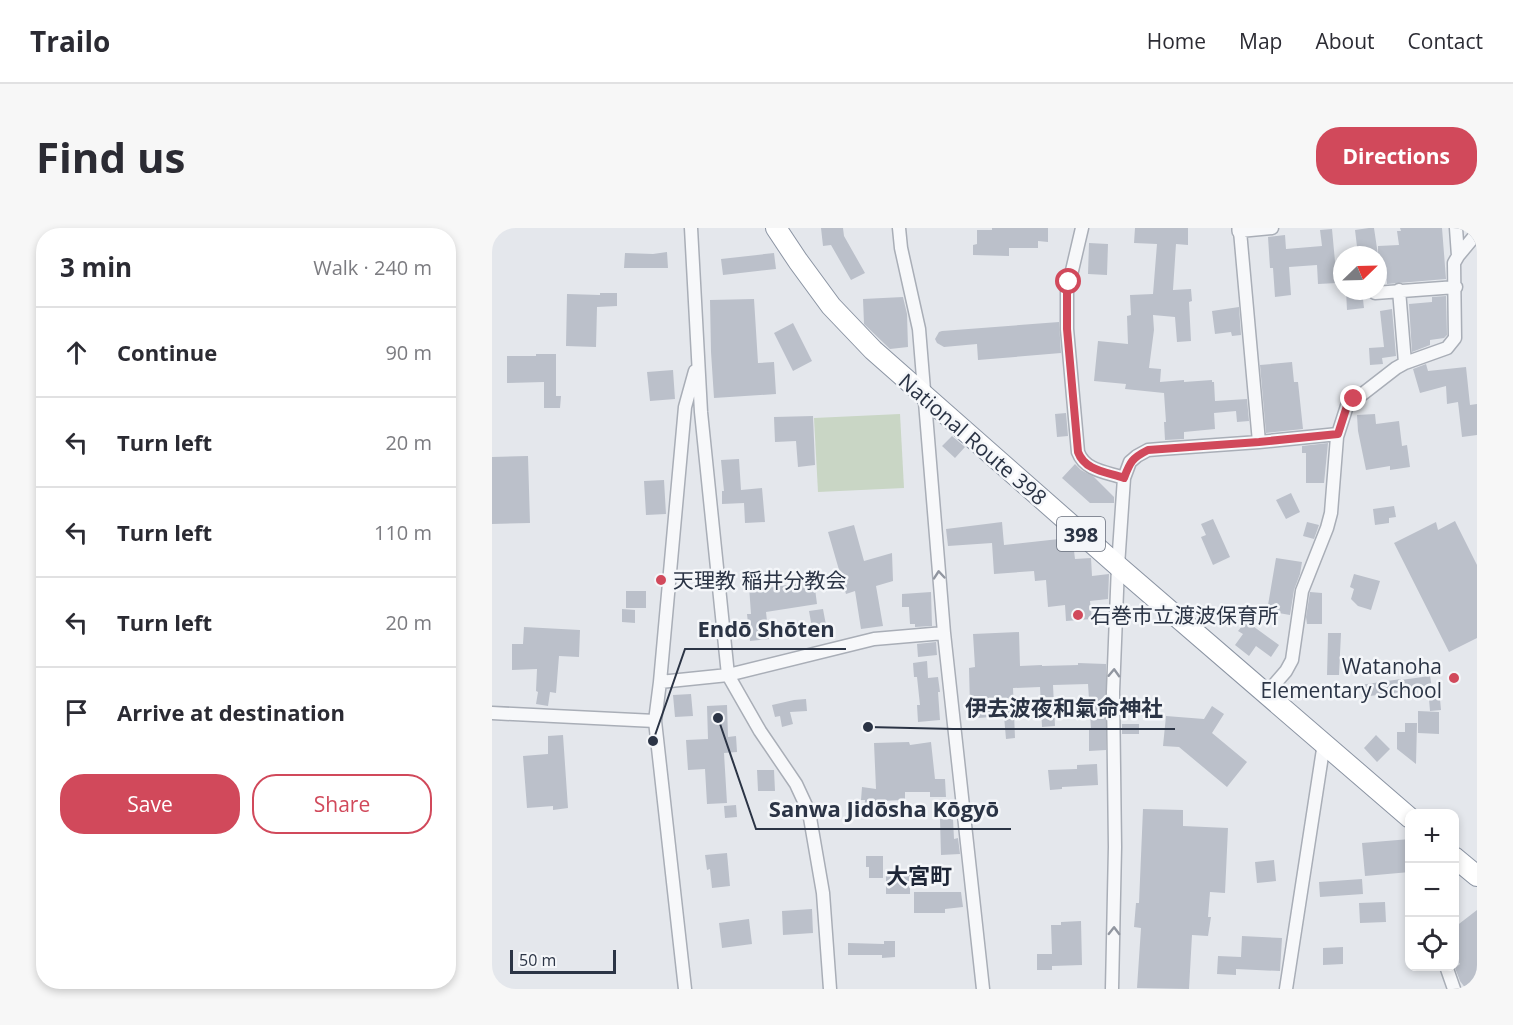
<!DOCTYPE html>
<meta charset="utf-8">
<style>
:root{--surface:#fff;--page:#f7f7f7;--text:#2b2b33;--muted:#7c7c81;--line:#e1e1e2;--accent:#d1495b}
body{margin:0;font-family:"Open Sans","Noto Sans JP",sans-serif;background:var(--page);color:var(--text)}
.controls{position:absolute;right:18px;bottom:18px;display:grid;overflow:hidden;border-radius:12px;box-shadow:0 3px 9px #0003}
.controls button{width:54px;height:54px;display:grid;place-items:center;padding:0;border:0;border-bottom:2px solid var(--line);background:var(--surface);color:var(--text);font:30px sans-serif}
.compass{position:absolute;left:841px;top:18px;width:54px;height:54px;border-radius:50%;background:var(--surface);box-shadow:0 3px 9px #0003;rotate:67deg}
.scale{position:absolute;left:18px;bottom:15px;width:106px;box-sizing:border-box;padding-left:6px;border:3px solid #2b3445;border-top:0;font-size:16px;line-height:21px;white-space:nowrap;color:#2b3445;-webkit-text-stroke:4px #f4f6f9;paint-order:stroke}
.stop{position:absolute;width:18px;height:18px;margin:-14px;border:4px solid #d1495b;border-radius:50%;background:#fff}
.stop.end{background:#d1495b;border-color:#fff;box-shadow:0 2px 6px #0008}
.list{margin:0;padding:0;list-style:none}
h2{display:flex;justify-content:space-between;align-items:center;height:78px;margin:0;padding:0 24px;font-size:26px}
h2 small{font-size:20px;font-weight:400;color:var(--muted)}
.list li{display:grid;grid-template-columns:39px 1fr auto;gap:18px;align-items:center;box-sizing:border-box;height:90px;padding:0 24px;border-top:2px solid var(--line)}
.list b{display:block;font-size:22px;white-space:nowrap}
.list em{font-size:20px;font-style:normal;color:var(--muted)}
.actions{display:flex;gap:12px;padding:18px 24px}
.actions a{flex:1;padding:14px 0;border:2px solid var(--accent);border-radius:24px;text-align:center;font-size:21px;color:var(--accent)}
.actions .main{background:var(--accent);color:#fff}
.icon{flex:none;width:33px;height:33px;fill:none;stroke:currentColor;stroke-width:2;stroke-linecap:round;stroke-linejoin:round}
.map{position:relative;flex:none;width:985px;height:761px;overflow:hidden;border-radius:24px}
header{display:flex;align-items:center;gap:36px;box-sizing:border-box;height:84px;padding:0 30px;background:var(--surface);border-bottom:2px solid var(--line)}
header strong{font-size:28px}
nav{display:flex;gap:33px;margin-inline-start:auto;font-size:21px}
.intro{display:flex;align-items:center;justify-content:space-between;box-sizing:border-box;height:144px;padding:0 36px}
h1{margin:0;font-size:42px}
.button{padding:15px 27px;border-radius:24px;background:var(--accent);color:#fff;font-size:21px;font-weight:700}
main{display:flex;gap:36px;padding:0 36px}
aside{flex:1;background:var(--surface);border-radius:24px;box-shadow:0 3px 9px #0003}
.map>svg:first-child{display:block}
</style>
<header>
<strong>Trailo</strong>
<nav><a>Home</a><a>Map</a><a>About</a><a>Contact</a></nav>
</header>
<div class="intro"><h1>Find us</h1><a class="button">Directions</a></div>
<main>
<aside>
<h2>3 min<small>Walk · 240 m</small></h2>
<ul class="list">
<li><svg class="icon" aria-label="ahead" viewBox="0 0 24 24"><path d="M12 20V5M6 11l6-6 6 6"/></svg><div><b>Continue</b></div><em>90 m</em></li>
<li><svg class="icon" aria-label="left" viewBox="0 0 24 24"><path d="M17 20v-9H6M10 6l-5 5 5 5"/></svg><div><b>Turn left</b></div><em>20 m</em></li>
<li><svg class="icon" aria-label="left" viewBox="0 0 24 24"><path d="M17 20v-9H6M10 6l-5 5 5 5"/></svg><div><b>Turn left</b></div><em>110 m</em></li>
<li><svg class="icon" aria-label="left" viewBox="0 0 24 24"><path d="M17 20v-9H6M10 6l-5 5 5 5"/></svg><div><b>Turn left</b></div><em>20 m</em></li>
<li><svg class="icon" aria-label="arrive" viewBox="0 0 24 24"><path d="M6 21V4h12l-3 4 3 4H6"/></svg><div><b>Arrive at destination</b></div></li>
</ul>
<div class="actions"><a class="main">Save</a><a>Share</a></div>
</aside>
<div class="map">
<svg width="985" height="761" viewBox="0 0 985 761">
<rect width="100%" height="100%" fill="#e4e7ec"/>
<path fill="#c9d6c5" d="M408,186L412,260L326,264L322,190Z"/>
<path fill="#bbc0ca" d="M329,0H351L352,8L373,45L359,52L339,17L331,18Z
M500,0H556V14L546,13V20H517V28L481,27V17L485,16V2H500Z
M643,0H696V17L684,16L681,62L699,61L700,73L697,74L699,113L685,114L683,89L661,87L662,102L657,140L669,141L668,154L692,152V154L720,152V154H722L723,173L755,171L757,193L745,194L744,183L722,185L723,201L692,204V211L673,212L672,194H674L672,165L633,161L634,156L602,153L606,113L636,116L635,88L639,87L638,67L661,66L665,16L642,15Z
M877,0H882L886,27H866L863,2Z
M908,0H950L954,51L895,56L894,43H886V18L907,17L905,3H909Z
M840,1L845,55L826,56L825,37L797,39L799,67L783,69L781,40H778L776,9L793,7L794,21L830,18L828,2Z
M597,15L616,16L615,47L596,46Z
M175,24L176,40H132L133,25L161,26Z
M282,25L284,41L231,47L229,31Z
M854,63H870L872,80L855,82Z
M108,65H125V78L105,79L104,119L74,118L75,66L108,67Z
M954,68L955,107L952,110L938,112V117L920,124L917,76L940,74V69Z
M411,69L415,86L416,119L398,121L372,96L371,71Z
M262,71L266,135L282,134L284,166L222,170L219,124L218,72Z
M747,79L749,107L740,108L739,104L723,106L720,83Z
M900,81L904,128L890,130L891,136L878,137L877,120L892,119L888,83Z
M567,94L569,125L486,132L485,116L452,119L445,115L443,111L447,104L450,103Z
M301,95L320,133L301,143L282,105Z
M44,126H64V168H69L68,180H52V154L15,155V128H44Z
M800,134L802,154H806L811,201L774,205L768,137Z
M934,136L936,143L974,139L978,177L985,176V207L970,209L966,174L955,176L954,158L928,165L921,141Z
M181,142L183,171L158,173L155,144Z
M574,185L576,208L565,209L563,186Z
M883,186L884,196L907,193L910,218L915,217L918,239L898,242V238L874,242L866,203L865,187Z
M321,188L323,237L306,239L304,213L283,214L282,189Z
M460,208L473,219L463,230L450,218Z
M836,215L832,255H814V225H810V218Z
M36,228L38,295L0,296V229Z
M247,231L249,262L270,260L273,294L253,295L252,275L230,276V263H232L229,232Z
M583,236L589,242L602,249L622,269V275H598L570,250Z
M172,252L174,286L154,287L152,253Z
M799,265L808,284L794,291L784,272Z
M902,278L904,289L897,290V295L883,297L881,281Z
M721,291L738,329L721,337L709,309L714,307L709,296Z
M963,293L985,337V410L957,424L902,315L944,294L946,302Z
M510,294L512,317L576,310L581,315L583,331L599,330L600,348L617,346L616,371L598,373L600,391L574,393L573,377L556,379L554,352L543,353L542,343L502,346L500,315L456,318L454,301Z
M815,294L827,297L822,311L811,308Z
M362,297L372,333L400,325L401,353L384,358L391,398L369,401L363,363L354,366L336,304Z
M784,330L810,334L808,346L802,362L798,387L775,383Z
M862,346L888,353L879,382L866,378L859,371L862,361L858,359Z
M322,353L325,376L274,384L277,411L258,413L255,386H259L257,358L269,357V361Z
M134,363H154V380H134Z
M439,364L440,398L423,399V396H418L417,379H410V366Z
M818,364L830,365V396H815L814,389Z
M130,381L143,382V395L130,394Z
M331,381L336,408L322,411L317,383Z
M754,393L787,417L779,429L764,418L757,428L743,417L751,406L746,403Z
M32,399L88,402L87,429L67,428L64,465L58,464L56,478L44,476L46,464L44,463L45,441L20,442V416H31Z
M527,404L528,438L550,437V438L586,437V435L614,436V522L597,523V502L599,501L596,456L561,457L563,498L550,499L548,459L521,460L523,510L514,511L512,488L474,491V479H478L477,440L483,439L481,406Z
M836,405H849L847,447H835Z
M444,414L445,427L426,429L425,416Z
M435,433L436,450L446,449L448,464H446L448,492L426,494L425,477H428L425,449H422L421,435Z
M938,448L940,460L870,469L868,457L909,451V452Z
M199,466L201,488L183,489L181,467Z
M314,471L315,483L298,484L301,496L290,499L288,488L283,489L280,477L302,472Z
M937,471H948L949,482L938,483Z
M235,477L236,509L244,508L245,524L232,525L235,575L215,576L213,541L196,542L194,512L216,511L215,478Z
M720,478L732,486L720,505L755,534L735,559L687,519L671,518L674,488L712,491Z
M926,483L947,484V506L926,505Z
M913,495H925L924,536L905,521V504H913Z
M630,496H647V506H630Z
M71,507L76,580L61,582V578L35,580L31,528L56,526V508Z
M884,507L898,521L885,534L872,520Z
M417,514L418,517L439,514L443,551H453L454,569H438V564H413V572L387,573L386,585L372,583L373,572H369L370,559L384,561L382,515Z
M605,536L606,557L570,559V561L558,562L556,542L585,541V537Z
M265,542H282L283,563H266Z
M244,577L245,589L233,590L232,578Z
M651,581L691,582V598L736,600L733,665L718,664L716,689H719L716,708L700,707L697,761L645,760L649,700L642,699L644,675H647Z
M448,591H461L462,611L466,610L468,626L449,627Z
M918,611V644L873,648L870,615Z
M235,625L238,658L220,660L218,641L215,642L213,627Z
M374,628H391V650H377V639H374Z
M782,632L784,653L765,655L763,634Z
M394,645L418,646V666H394Z
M870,651L871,666L828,669L827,654Z
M422,664H469L471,679L453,681V685H422Z
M893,674L894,694L868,695L867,675Z
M320,681L321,705L291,707L290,683Z
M985,682V761H974L968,753L963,740L968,736L963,730V699Z
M257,691L260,716L230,720L227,695Z
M589,693L590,737L560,738V742H545V726H560L559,697H569V694Z
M750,708L790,710L788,743L744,741V747L725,746L726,728L749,729Z
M392,713H403V729L390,730V727H356V715L392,716Z
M851,719V736L831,737V720Z"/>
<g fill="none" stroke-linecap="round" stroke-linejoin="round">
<defs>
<path id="minor" d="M199,0L209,184L236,447L268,503L304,556L317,584L331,665L338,761
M407,0L409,20L427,101L452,405L491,761
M590,0L575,64V101L586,224C593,243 615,244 632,250
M964,0L966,28
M907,62L913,135
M883,65L964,59
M767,214L748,3L780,0
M168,454L236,447L382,411L452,405
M774,466L794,443L800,432L810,363L835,300L839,285L845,209L855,178L904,140L913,135L955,120L963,110L962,35L966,28L985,5
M0,485L163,493
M954,738L962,761
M193,761L163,493L168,454L193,179L203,143
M620,761L623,619L621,464L626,338L632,250L638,234L645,228L656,222L668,221L767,214L846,206
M794,761L832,515"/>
<path id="tertiary" d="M748,3V0"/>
<path id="trunk" d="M284,0L306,33L339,78L381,122L626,338L918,590
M962,629L985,648"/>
</defs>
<use href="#minor" stroke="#a9aeb7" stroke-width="15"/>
<use href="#tertiary" stroke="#a9aeb7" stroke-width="18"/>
<use href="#trunk" stroke="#8b94a3" stroke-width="22"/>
<use href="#minor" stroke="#f7f8fa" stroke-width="12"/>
<use href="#tertiary" stroke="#f7f8fa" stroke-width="15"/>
<use href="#trunk" stroke="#fff" stroke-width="20"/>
</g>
<defs><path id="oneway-chevron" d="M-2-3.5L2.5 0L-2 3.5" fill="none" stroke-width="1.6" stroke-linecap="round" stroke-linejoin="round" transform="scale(1.5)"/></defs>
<g stroke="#9196a0">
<use href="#oneway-chevron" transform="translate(447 347) rotate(-95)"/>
<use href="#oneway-chevron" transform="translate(622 445) rotate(-88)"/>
<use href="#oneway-chevron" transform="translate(622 703) rotate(-89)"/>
</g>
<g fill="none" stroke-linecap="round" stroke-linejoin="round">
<path stroke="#d1495b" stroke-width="8" d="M577,54L575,64V101L586,224C593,243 615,244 632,250C638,234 640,230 656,222L767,214L846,206L855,178L862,171"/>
</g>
<g fill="#d1495b" stroke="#f4f6f9" stroke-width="2">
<circle cx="169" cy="352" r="6"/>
<circle cx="586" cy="387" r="6"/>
<circle cx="962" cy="450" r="6"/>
</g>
<g text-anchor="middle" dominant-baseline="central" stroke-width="5" stroke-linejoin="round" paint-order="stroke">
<rect fill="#f4f6f9" stroke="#676e7b" stroke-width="1.5" x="565" y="289" width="48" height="34" rx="4.5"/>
<g font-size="20" font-weight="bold" fill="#2b3445">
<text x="589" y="306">398</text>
</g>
<g font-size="21" fill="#2b3445" stroke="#f4f6f9">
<text transform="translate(481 211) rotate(41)">National Route 398</text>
</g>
<g font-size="21" fill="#2b3445" stroke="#f4f6f9" text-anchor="start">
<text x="181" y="352">天理教 稲井分教会</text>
<text x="598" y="387">石巻市立渡波保育所</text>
<text x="950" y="438" text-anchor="end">Watanoha<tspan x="950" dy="24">Elementary School</tspan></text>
</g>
<g font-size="22" font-weight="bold" fill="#1d2536" stroke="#f4f6f9">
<text x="427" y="647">大宮町</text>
</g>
</g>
<path fill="none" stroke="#2b3445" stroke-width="2" d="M161 513L193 421H354M376 499L461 501H683M226 490L264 601H519"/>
<g fill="#2b3445" stroke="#f4f6f9" stroke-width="2">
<circle cx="161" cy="513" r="6"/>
<circle cx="376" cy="499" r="6"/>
<circle cx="226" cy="490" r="6"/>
</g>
<g font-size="22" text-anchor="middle" font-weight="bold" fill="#2b3445" stroke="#f4f6f9" stroke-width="5" stroke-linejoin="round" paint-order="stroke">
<text x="274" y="409">Endō Shōten</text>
<text x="572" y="488">伊去波夜和氣命神社</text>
<text x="392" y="589">Sanwa Jidōsha Kōgyō</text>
</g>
</svg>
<div class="controls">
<button>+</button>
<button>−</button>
<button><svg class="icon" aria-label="locate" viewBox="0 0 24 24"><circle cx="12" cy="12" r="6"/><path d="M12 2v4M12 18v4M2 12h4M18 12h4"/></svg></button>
</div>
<svg class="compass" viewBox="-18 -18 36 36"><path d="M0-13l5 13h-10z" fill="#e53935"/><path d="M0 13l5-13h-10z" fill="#7c7c81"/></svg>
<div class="scale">50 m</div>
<div class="stop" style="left:577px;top:54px"></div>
<div class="stop end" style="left:862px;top:171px"></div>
</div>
</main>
